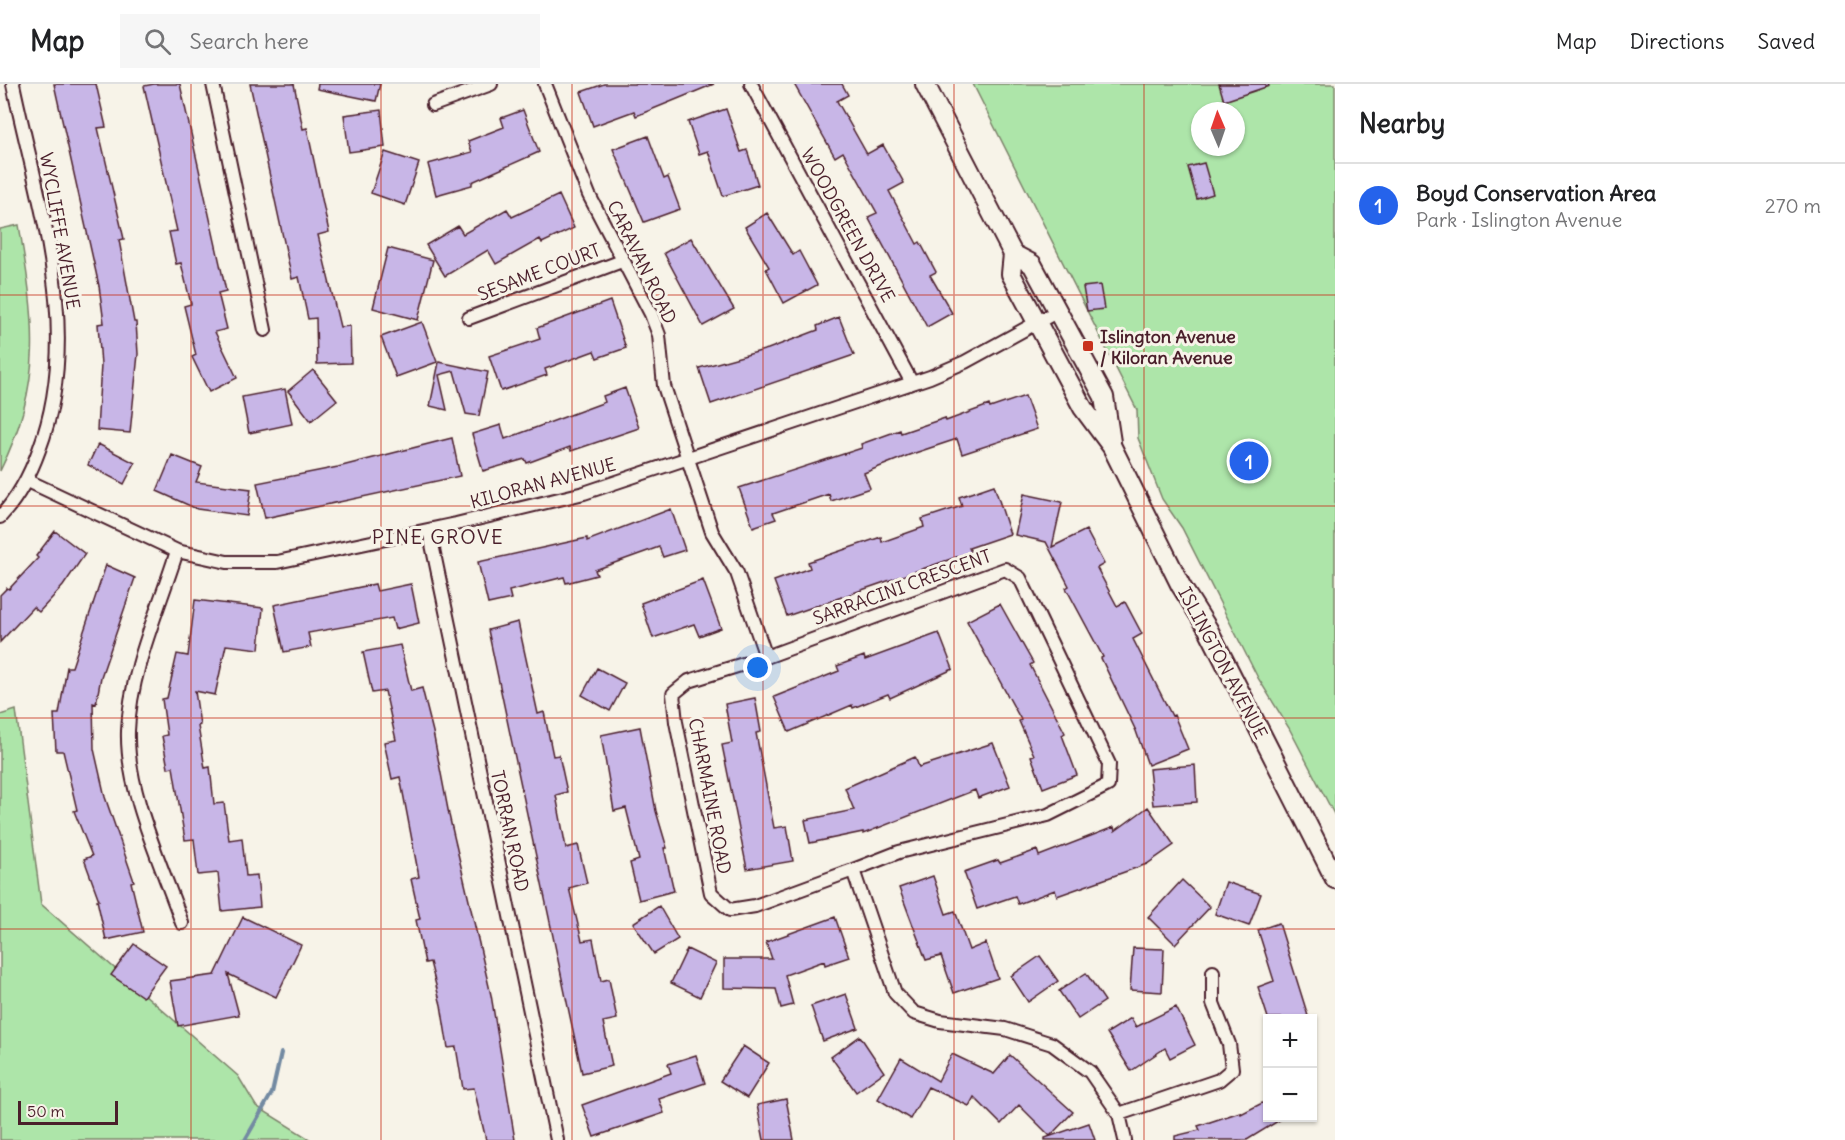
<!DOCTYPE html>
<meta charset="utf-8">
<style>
:root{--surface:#fff;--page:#f6f6f6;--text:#202124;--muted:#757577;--line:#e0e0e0;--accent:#2563eb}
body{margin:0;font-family:Delius,sans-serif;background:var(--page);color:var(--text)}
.controls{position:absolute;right:18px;bottom:18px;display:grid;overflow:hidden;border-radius:0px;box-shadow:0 2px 4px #0004}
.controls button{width:54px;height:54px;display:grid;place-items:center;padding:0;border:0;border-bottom:2px solid var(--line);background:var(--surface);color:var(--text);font:30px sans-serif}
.compass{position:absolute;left:1191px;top:18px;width:54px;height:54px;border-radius:50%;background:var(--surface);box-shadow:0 2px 4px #0004;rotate:358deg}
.scale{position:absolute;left:18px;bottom:15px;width:100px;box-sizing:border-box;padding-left:6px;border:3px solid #4a1f2b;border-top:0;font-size:16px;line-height:21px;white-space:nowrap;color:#4a1f2b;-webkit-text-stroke:4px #f7f3e8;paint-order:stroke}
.you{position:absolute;left:758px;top:584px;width:21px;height:21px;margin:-15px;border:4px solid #fff;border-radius:50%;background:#1a73e8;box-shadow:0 0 0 9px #1a73e833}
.badge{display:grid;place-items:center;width:39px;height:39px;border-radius:50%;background:var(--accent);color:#fff;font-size:20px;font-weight:700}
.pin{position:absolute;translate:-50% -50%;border:3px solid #fff;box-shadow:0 2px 6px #0006}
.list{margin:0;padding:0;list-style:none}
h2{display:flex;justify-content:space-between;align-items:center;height:78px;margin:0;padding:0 24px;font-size:26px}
h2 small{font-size:20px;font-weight:400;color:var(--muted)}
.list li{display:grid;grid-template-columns:39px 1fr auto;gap:18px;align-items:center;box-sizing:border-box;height:84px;padding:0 24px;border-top:2px solid var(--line)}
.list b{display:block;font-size:22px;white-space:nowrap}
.list p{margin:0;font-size:20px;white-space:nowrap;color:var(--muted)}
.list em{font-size:20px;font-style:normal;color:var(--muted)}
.icon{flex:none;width:33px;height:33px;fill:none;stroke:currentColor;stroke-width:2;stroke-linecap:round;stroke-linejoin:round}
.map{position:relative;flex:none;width:1335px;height:1056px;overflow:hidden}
header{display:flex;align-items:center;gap:36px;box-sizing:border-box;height:84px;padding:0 30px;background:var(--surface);border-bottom:2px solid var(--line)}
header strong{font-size:28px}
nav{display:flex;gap:33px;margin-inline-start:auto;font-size:21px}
.search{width:420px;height:54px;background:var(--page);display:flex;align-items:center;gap:15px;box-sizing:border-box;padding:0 21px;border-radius:0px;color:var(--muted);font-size:22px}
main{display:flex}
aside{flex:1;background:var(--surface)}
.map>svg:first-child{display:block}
</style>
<header>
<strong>Map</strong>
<div class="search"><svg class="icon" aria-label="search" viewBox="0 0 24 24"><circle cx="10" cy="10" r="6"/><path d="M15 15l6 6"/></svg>Search here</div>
<nav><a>Map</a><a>Directions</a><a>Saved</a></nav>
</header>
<main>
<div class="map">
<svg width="1335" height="1056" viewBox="0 0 1335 1056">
<rect width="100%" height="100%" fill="#f7f3e8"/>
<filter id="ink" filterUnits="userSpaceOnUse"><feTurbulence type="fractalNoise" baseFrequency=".0167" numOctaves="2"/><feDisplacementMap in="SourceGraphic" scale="12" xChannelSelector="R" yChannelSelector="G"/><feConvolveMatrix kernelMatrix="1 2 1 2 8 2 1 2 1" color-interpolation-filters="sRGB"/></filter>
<g filter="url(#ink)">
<path fill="#ade5a9" stroke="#7c826a" stroke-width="1.5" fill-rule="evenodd" d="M973,0H1335V732L1289,644L1258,594L1182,444L1162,415L1138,354L1137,326ZM1200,27H1236V63H1200Z
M19,141C35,236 45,297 0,387V145Z
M16,626L41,820L238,992L256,1022L311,1056H0V631Z"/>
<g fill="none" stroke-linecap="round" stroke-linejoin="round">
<path stroke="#738aa2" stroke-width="4" d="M245,1056L272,1009L281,969"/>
</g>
<path fill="#c8b6e7" stroke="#4a1f2b" stroke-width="1.5" d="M54,0H96L106,43L98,44L124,155L119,156L134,238H136L138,270L130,349L97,346L101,281L98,240L104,239L99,202Z
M154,0H180L226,207L218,209L227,245L215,248L237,294L209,308L192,273L196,271L184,222L191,220L181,179L176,180L169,148L177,147L144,2Z
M250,0H294L303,45L307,44L329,148L318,151L340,243L350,242L351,279L317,280L316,234L308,235L299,193L292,195Z
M318,0H380L376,17L317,5Z
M604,0H714L636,32L634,27L593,42L581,8Z
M794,0H842L848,11L837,17L867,70L883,61L904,99L889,107L917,160L920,158L936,188L930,191L952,229L927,243L868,133L877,129L843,68L835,73Z
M1219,0H1268L1269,2L1224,17Z
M726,25L741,68L747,66L758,101L723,112L708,67L699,70L688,38Z
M381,26L385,63L349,68L344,31Z
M523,26L539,68L472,98V101L436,111L428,80L472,68L468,57L504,43L501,34Z
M648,52L664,95L668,93L680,125L644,138L613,65Z
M385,68L419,79L405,121L371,109Z
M1204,79L1213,110L1197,115L1188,83Z
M559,111L574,144L542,159L540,155L496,180L488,166L445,192L426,161L458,142L463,150L507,125L512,133Z
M767,129L793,171L799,167L817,201L784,219L766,185L769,183L745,143Z
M691,154L734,225L703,242L664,169Z
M388,164L433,176L418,236L373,224Z
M1100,201L1104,225L1087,227L1083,203Z
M610,217L626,264L597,274L594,267L545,285L547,291L501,307L489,272L540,255L537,244Z
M839,233L854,271L711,320L699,284L768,265L818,246L817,242Z
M422,238L437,278L396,293L381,253Z
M439,278L488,288L479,332L466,330L454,287L439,291L447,326L430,322Z
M313,286L337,316L311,337L288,307Z
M625,304L639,344L571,367L570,363L527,379L525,375L483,387L472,350L501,341L505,355L605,318L603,312Z
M285,305L292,340L249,349L242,313Z
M1025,312L1037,345L962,370L957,355L909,371L864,389L870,404L831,417L829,410L773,429L776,435L753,443L739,404L862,364L861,360L900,346L901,349L945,334L946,337L989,321L990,324Z
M452,354L460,392L265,434L257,399L338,383Z
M98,360L135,379L124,400L88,381Z
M172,371L202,383L196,398L251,405L247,432L197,425L157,407Z
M994,401L1010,450L969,464L971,468L787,532L774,497L810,484L808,478L881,453L882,458L924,443L922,435L962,422L959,413Z
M1024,410L1062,418L1052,463L1086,446L1104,480L1097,484L1117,522L1125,518L1142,550L1133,555L1172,632L1174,631L1188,665L1148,681L1136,647L1101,574L1103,573L1066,504L1069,502L1046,458L1015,451Z
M671,425L685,466L663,473L659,463L595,486L597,491L566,499L564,493L509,507L511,515L488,520L478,478L587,454V457Z
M55,447L85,470L63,502L39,528L33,523L0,558V511L7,504L9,505L38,474L36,472Z
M106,481L135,494L101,593L96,620L93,619L94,665L105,713L134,797L131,798L143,848L106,856L97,816H99L84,775L92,772L74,727L77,726L63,667H56L54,630H59L67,583H72Z
M703,496L721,544L699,552L694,540L653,554L641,519Z
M375,500L377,507L411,500L419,539L395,545L392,534L308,549L311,563L284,568L274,521Z
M195,516L263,524L259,565L226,561L215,611L195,607L200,641L198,642L205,684L210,683L214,720L224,719L229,756L242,754L246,792L257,791L260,823L222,827L218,789L198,791L194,755L185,756L173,683L168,684L162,652L167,651L162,615L167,614L177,570L188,572Z
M1000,520L1033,579L1030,581L1065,649L1062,651L1077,691L1043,704L1031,672L1034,671L1019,637L1021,636L967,537Z
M518,538L538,630L544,628L553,672L559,671L567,708L556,711L566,764L578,761L587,799L569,804L582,857L593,855L601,897L609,895L617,935L603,938L612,982L582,989L488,546Z
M939,549L953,585L890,614L888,610L853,624L852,621L789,648L774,613L839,587L837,582L864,572L865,576Z
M400,561L411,607L422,604L433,648L449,731L491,911L515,1056H486L474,1004L463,1005L456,963L448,964L441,921L430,878L425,879L416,836L420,835L411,795L419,793L400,693L392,695L384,658L396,656L385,607L372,609L363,568Z
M597,584L625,599L610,627L582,611Z
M755,614L761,648L756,649L774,744L787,742L793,777L747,785L722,661L732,659L725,620Z
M640,643L656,727L667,764H664L674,807L639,816L630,779L639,776L626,724L614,727L601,651Z
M993,659L1010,702L978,714L975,706L863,750V748L810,759L805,736L854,726L845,704L915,673L919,683Z
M1195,681L1197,718L1153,721L1149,685Z
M1148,723L1174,761L1147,780L1057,812L1055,806L1018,820L1015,812L977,825L964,788L998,776L1000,779L1037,766L1039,772L1114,743L1115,747Z
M933,792L946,830L955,827L969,866L986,859L998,894L954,909L941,872L926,876L899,804Z
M1182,796L1210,823L1175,860L1148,833Z
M1226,798L1261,810L1249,842L1215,830Z
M659,822L678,855L654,870L633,839Z
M243,833L301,861L276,913L228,890L239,931L178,942L170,897L215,891Z
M835,833L849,873L825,881L824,877L785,891L793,921L781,924L776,905L724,904V875H772L766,858Z
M1279,839L1308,932L1300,934H1268L1258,903L1274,897L1258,846Z
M134,860L166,882L143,913L111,891Z
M1133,864L1164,865L1162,908L1130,906Z
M687,865L716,879L700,913L671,899Z
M1040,872L1058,897L1028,918L1011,892Z
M1086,889L1105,917L1078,935L1059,907Z
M846,910L858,944L823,957L811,922Z
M1176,923L1195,961L1170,974L1165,964L1131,987L1107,949L1131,934L1136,943Z
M860,952L884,988L856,1008L831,973Z
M743,962L769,979L747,1014L720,997Z
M952,970L994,990L1010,971L1073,1028L1050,1052L1019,1021L1001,1040L974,1013L969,1022L928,1003L910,1035L878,1015L901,974L938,997Z
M696,971L705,999L659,1015L664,1029L594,1053L582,1021L671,989L668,980Z
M786,1015L794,1056H764L757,1021Z
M1268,1016V1034H1283L1247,1056H1175V1052L1200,1046L1198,1042L1240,1028L1241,1030Z
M1089,1039L1095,1056H1045V1054Z"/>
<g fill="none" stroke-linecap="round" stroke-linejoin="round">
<defs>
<path id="minor" d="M213,0L265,246
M545,0L589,111L651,230L659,251L664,302L712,448L737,489L766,573L689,597L673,610L676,638L711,809L730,826L755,822L853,786L895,909L914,929L940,937L1005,945L1052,960L1090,988L1119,1030L1125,1056
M751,0L912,299
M433,21L491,0
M469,234L622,177
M26,396L177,467L227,478H277L456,440L584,409L930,293L965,278L1058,227
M0,433C18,414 30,391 39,366C84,247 38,120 13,0
M429,446L557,1056
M177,467C159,525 130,586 128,647C126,708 162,781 182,839
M766,573L1005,485L1020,494L1109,680L1108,701L1048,731L899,768L853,786
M1119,1030L1219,996L1232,985L1229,960L1213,919V888"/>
<path id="secondary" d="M925,0L1013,170L1032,180L1104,313L1111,358
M1013,170L1011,190L1083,324L1112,363L1181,502L1208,545L1335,795"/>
</defs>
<use href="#minor" stroke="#4a1f2b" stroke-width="16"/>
<use href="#secondary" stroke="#4a1f2b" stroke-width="22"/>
<use href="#minor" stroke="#f7f3e8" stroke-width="12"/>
<use href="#secondary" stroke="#f7f3e8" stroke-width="18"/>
</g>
</g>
<path fill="none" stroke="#c8321e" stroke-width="1.5" stroke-opacity="0.55" d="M191,0V1056M381,0V1056M572,0V1056M763,0V1056M954,0V1056M1144,0V1056M0,211H1335M0,422H1335M0,634H1335M0,845H1335"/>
<rect fill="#c8321e" stroke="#f7f3e8" stroke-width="2" x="1082" y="256" width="12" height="12" rx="3"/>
<g text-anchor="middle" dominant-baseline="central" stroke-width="6" stroke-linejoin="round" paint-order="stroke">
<g font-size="18" fill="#4a1f2b" stroke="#f7f3e8">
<text transform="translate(848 141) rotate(61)">WOODGREEN DRIVE</text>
<text transform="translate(60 147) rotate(80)">WYCLIFFE AVENUE</text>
<text transform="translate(642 178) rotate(64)">CARAVAN ROAD</text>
<text transform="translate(539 188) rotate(-21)">SESAME COURT</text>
<text transform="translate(543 399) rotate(-15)">KILORAN AVENUE</text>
<text transform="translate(902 503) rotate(-20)">SARRACINI CRESCENT</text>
<text transform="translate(1223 579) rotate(62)">ISLINGTON AVENUE</text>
<text transform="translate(710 712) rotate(79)">CHARMAINE ROAD</text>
<text transform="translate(510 747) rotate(78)">TORRAN ROAD</text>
</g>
<g font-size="18" font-weight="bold" fill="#4a1f2b" stroke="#f7f3e8" text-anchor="start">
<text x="1100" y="252">Islington Avenue<tspan x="1100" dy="21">/ Kiloran Avenue</tspan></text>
</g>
<g font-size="20" letter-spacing="1.5" fill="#4a1f2b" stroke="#f7f3e8">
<text x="438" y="452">PINE GROVE</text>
</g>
</g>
</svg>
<div class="controls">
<button>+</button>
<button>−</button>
</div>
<svg class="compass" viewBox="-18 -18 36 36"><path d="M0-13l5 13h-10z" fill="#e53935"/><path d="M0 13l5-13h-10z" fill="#757577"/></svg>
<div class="scale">50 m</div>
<div class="you"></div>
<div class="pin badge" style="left:1249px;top:377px">1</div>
</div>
<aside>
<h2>Nearby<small></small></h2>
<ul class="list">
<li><span class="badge">1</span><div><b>Boyd Conservation Area</b><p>Park · Islington Avenue</p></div><em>270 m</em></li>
</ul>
</aside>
</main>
